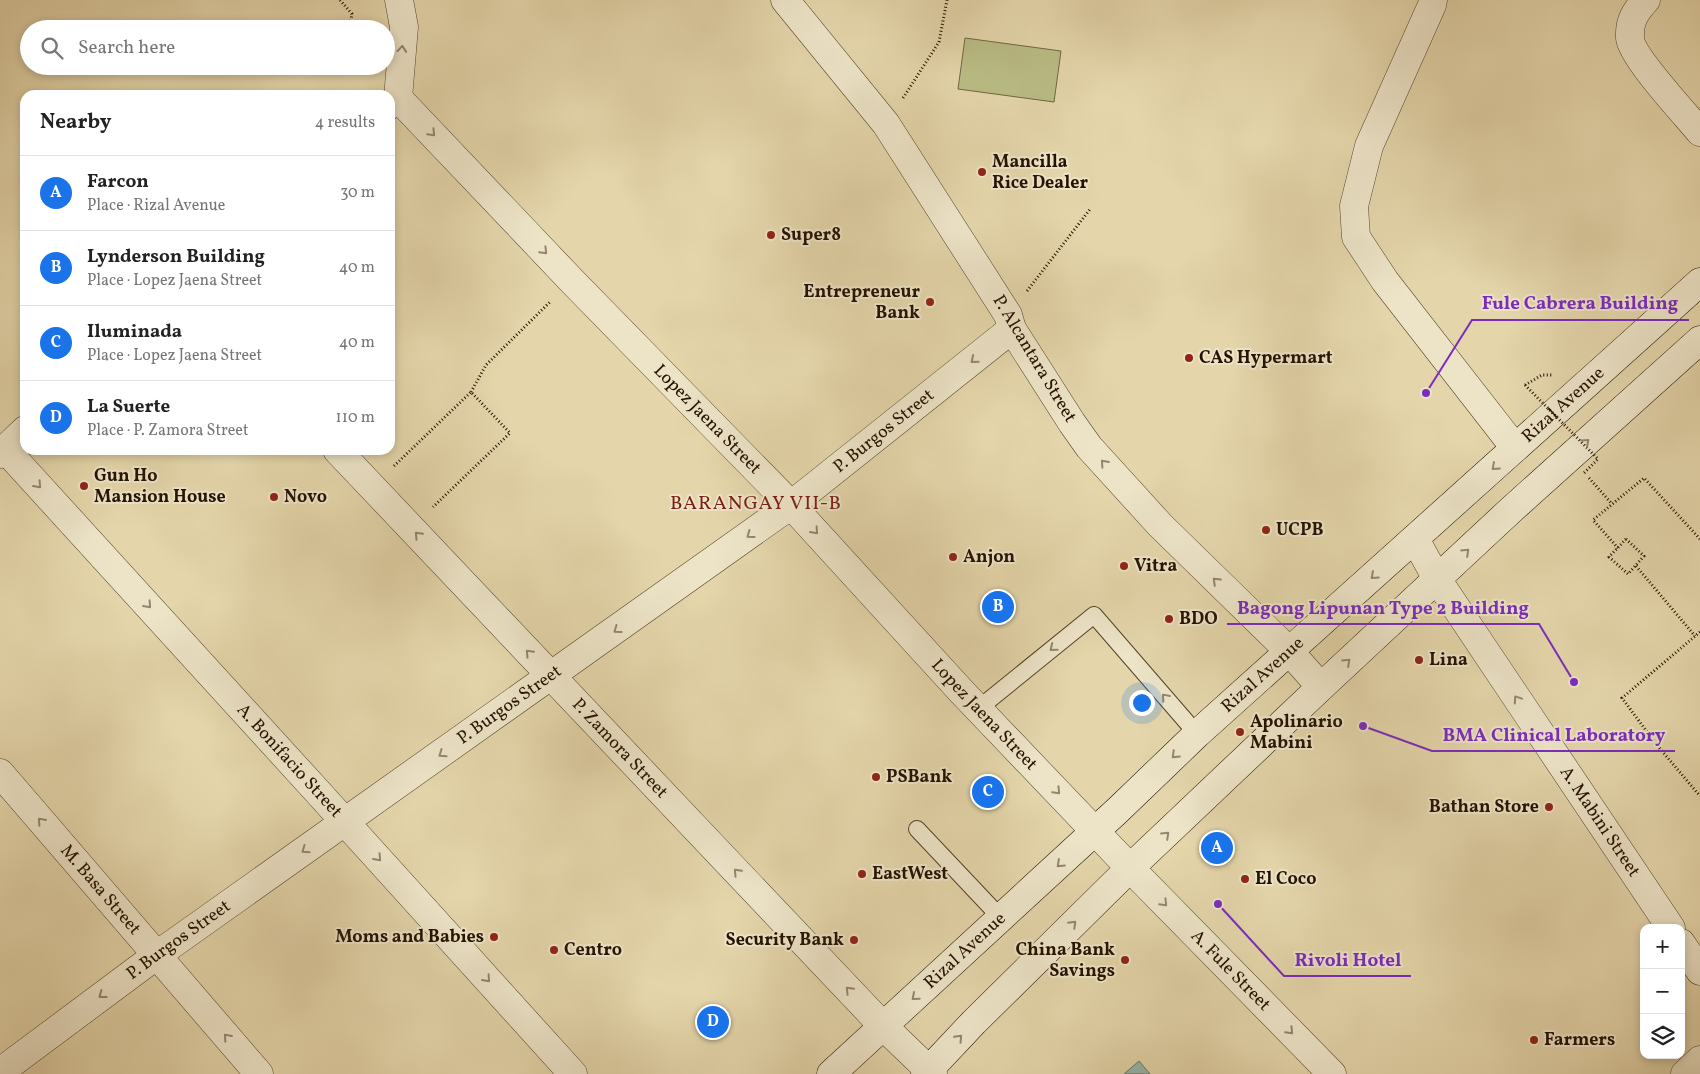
<!DOCTYPE html>
<meta charset="utf-8">
<style>
:root{--surface:#fff;--page:#f2f2f2;--text:#222;--muted:#767676;--line:#e0e0e0;--accent:#1a73e8}
body{margin:0;font-family:Vollkorn,serif;background:var(--page);color:var(--text)}
.controls{position:absolute;right:15px;bottom:15px;display:grid;overflow:hidden;border-radius:10px;box-shadow:0 2px 8px #0003}
.controls button{width:45px;height:45px;display:grid;place-items:center;padding:0;border:0;border-bottom:1px solid var(--line);background:var(--surface);color:var(--text);font:25px sans-serif}
.you{position:absolute;left:1141px;top:702px;width:18px;height:18px;margin:-12px;border:4px solid #fff;border-radius:50%;background:#1a73e8;box-shadow:0 0 0 8px #1a73e833}
.badge{display:grid;place-items:center;width:32px;height:32px;border-radius:50%;background:var(--accent);color:#fff;font-size:16px;font-weight:700}
.pin{position:absolute;translate:-50% -50%;border:2px solid #fff;box-shadow:0 1px 5px #0006}
.list{margin:0;padding:0;list-style:none}
h2{display:flex;justify-content:space-between;align-items:center;height:65px;margin:0;padding:0 20px;font-size:21px}
h2 small{font-size:16px;font-weight:400;color:var(--muted)}
.list li{display:grid;grid-template-columns:32px 1fr auto;gap:15px;align-items:center;box-sizing:border-box;height:75px;padding:0 20px;border-top:1px solid var(--line)}
.list b{display:block;font-size:19px;white-space:nowrap}
.list p{margin:0;font-size:16px;white-space:nowrap;color:var(--muted)}
.list em{font-size:16px;font-style:normal;color:var(--muted)}
.icon{flex:none;width:28px;height:28px;fill:none;stroke:currentColor;stroke-width:2;stroke-linecap:round;stroke-linejoin:round}
.map{position:relative;flex:none;width:1700px;height:1074px;overflow:hidden}
.search{position:absolute;background:var(--surface);box-shadow:0 2px 8px #0003;left:20px;top:20px;width:375px;height:55px;display:flex;align-items:center;gap:12px;box-sizing:border-box;padding:0 18px;border-radius:28px;color:var(--muted);font-size:19px}
.panel{position:absolute;background:var(--surface);box-shadow:0 2px 8px #0003;left:20px;top:90px;width:375px;height:365px;border-radius:15px}
.map>svg:first-child{display:block}
</style>
<div class="map">
<svg width="1700" height="1074" viewBox="0 0 1700 1074">
<rect width="100%" height="100%" fill="#e4d5aa"/>
<filter id="stains"><feTurbulence type="fractalNoise" baseFrequency=".004" numOctaves="4"/><feColorMatrix values="0 0 0 0 .2 0 0 0 0 .09 0 0 0 0 .02 0 0 0 .5 -.17"/></filter>
<radialGradient id="worn" r=".72"><stop offset=".6" stop-color="#630" stop-opacity="0"/><stop offset="1" stop-color="#630" stop-opacity=".3"/></radialGradient>
<path fill="#babc85" stroke="#6f6642" d="M965,38L1061,51L1054,102L958,89Z"/>
<path fill="#95b8ac" stroke="#687567" d="M1139,1061L1150,1074H1124Z"/>
<g fill="none" stroke-linecap="round" stroke-linejoin="round">
<defs>
<path id="service" d="M978,709L1094,615L1197,734
M917,829L1001,918"/>
<g id="minor">
<path d="M785,0L886,124L1008,315L1012,329"/>
<path d="M1433,0L1432,5L1369,146L1354,206L1356,237L1385,281L1515,448"/>
<path d="M1646,0C1635,12 1629,21 1630,38C1631,56 1686,115 1700,132"/>
<path id="s1" d="M398,98L572,281L791,505L961,691L1130,868L1332,1074"/>
<path d="M390,105L398,98L404,27L399,0"/>
<path id="s2" d="M5,449L316,790L573,1074"/>
<path id="s3" d="M337,450L883,1026L933,1074"/>
<path d="M0,454L25,430"/>
<path id="s4" d="M0,773L259,1074"/>
<path d="M1685,1074L1700,1060"/>
</g>
<g id="tertiary">
<path id="s5" d="M1415,539L1437,579L1671,928"/>
<path d="M1681,943L1700,971"/>
<path id="s6" d="M0,1072L157,955L791,505L1012,329L1072,423L1089,447L1160,525L1289,651L1321,687"/>
</g>
<g id="secondary">
<path id="s7" d="M831,1074L1118,810L1197,734L1700,282"/>
<path d="M925,1074L974,1022L1130,868L1321,687L1512,509L1700,340"/>
</g>
</defs>
<use href="#service" stroke="#54422a" stroke-width="18"/>
<use href="#minor" stroke="#54422a" stroke-width="29"/>
<use href="#tertiary" stroke="#54422a" stroke-width="29"/>
<use href="#secondary" stroke="#241100" stroke-width="29"/>
<path stroke="#241100" stroke-width="3" stroke-dasharray="1 2.5" stroke-linecap="butt" d="M340,0L352,14L349,29
M903,98L939,42L947,0
M1027,291L1091,208
M1525,385L1542,375H1552
M471,392L486,365L550,302
M394,466L471,392L510,433L433,507
M1589,478L1612,504
M1626,539L1644,556L1628,574L1609,557Z
M1618,548L1593,520L1644,478L1700,539
M1636,566L1695,636
M1700,632L1622,698L1656,744L1700,796"/>
<use href="#service" stroke="#ede4c8" stroke-width="16"/>
<use href="#minor" stroke="#ede4c8" stroke-width="28"/>
<use href="#tertiary" stroke="#ede4c8" stroke-width="28"/>
<use href="#secondary" stroke="#ede4c8" stroke-width="28"/>
<path stroke="#241100" stroke-width="3" stroke-dasharray="1 2.5" stroke-linecap="butt" d="M1525,385L1598,459L1584,473"/>
</g>
<defs><path id="oneway-chevron" d="M-2-3.5L2.5 0L-2 3.5" fill="none" stroke-width="1.6" stroke-linecap="round" stroke-linejoin="round" transform="scale(1.25)"/></defs>
<g stroke="#93856e">
<use href="#oneway-chevron" transform="translate(402 49) rotate(-85)"/>
<use href="#oneway-chevron" transform="translate(432 133) rotate(46)"/>
<use href="#oneway-chevron" transform="translate(544 251) rotate(46)"/>
<use href="#oneway-chevron" transform="translate(974 360) rotate(141)"/>
<use href="#oneway-chevron" transform="translate(1586 442) rotate(-42)"/>
<use href="#oneway-chevron" transform="translate(1104 463) rotate(-132)"/>
<use href="#oneway-chevron" transform="translate(1495 467) rotate(138)"/>
<use href="#oneway-chevron" transform="translate(38 485) rotate(48)"/>
<use href="#oneway-chevron" transform="translate(815 531) rotate(48)"/>
<use href="#oneway-chevron" transform="translate(418 535) rotate(-133)"/>
<use href="#oneway-chevron" transform="translate(750 535) rotate(144)"/>
<use href="#oneway-chevron" transform="translate(1466 552) rotate(-43)"/>
<use href="#oneway-chevron" transform="translate(1374 576) rotate(138)"/>
<use href="#oneway-chevron" transform="translate(1216 581) rotate(-136)"/>
<use href="#oneway-chevron" transform="translate(148 605) rotate(48)"/>
<use href="#oneway-chevron" transform="translate(617 630) rotate(144)"/>
<use href="#oneway-chevron" transform="translate(1053 648) rotate(141)"/>
<use href="#oneway-chevron" transform="translate(529 653) rotate(-133)"/>
<use href="#oneway-chevron" transform="translate(1347 662) rotate(-43)"/>
<use href="#oneway-chevron" transform="translate(1165 697) rotate(-131)"/>
<use href="#oneway-chevron" transform="translate(1517 699) rotate(-124)"/>
<use href="#oneway-chevron" transform="translate(442 754) rotate(145)"/>
<use href="#oneway-chevron" transform="translate(1175 755) rotate(136)"/>
<use href="#oneway-chevron" transform="translate(1057 791) rotate(46)"/>
<use href="#oneway-chevron" transform="translate(41 821) rotate(-131)"/>
<use href="#oneway-chevron" transform="translate(1166 835) rotate(-44)"/>
<use href="#oneway-chevron" transform="translate(305 850) rotate(145)"/>
<use href="#oneway-chevron" transform="translate(378 858) rotate(48)"/>
<use href="#oneway-chevron" transform="translate(1060 864) rotate(137)"/>
<use href="#oneway-chevron" transform="translate(737 872) rotate(-134)"/>
<use href="#oneway-chevron" transform="translate(1164 903) rotate(46)"/>
<use href="#oneway-chevron" transform="translate(1073 924) rotate(-45)"/>
<use href="#oneway-chevron" transform="translate(487 979) rotate(48)"/>
<use href="#oneway-chevron" transform="translate(849 990) rotate(-134)"/>
<use href="#oneway-chevron" transform="translate(102 995) rotate(143)"/>
<use href="#oneway-chevron" transform="translate(915 997) rotate(139)"/>
<use href="#oneway-chevron" transform="translate(1290 1031) rotate(46)"/>
<use href="#oneway-chevron" transform="translate(227 1037) rotate(-131)"/>
<use href="#oneway-chevron" transform="translate(959 1038) rotate(-47)"/>
</g>
<g fill="#8f2418" stroke="#ede4c8" stroke-width="2">
<circle cx="982" cy="172" r="5"/>
<circle cx="771" cy="235" r="5"/>
<circle cx="930" cy="302" r="5"/>
<circle cx="1189" cy="358" r="5"/>
<circle cx="84" cy="486" r="5"/>
<circle cx="274" cy="497" r="5"/>
<circle cx="1266" cy="530" r="5"/>
<circle cx="953" cy="557" r="5"/>
<circle cx="1124" cy="566" r="5"/>
<circle cx="1169" cy="619" r="5"/>
<circle cx="1419" cy="660" r="5"/>
<circle cx="1240" cy="732" r="5"/>
<circle cx="876" cy="777" r="5"/>
<circle cx="1549" cy="807" r="5"/>
<circle cx="862" cy="874" r="5"/>
<circle cx="1245" cy="879" r="5"/>
<circle cx="494" cy="937" r="5"/>
<circle cx="854" cy="940" r="5"/>
<circle cx="554" cy="950" r="5"/>
<circle cx="1125" cy="960" r="5"/>
<circle cx="1534" cy="1040" r="5"/>
</g>
<g text-anchor="middle" dominant-baseline="central" stroke-width="4" stroke-linejoin="round" paint-order="stroke">
<g font-size="18" font-weight="bold" fill="#241100" stroke="#ede4c8" text-anchor="start">
<text x="992" y="162">Mancilla<tspan x="992" dy="21">Rice Dealer</tspan></text>
<text x="781" y="235">Super8</text>
<text x="920" y="292" text-anchor="end">Entrepreneur<tspan x="920" dy="21">Bank</tspan></text>
<text x="1199" y="358">CAS Hypermart</text>
<text x="94" y="476">Gun Ho<tspan x="94" dy="21">Mansion House</tspan></text>
<text x="284" y="497">Novo</text>
<text x="1276" y="530">UCPB</text>
<text x="963" y="557">Anjon</text>
<text x="1134" y="566">Vitra</text>
<text x="1179" y="619">BDO</text>
<text x="1429" y="660">Lina</text>
<text x="1250" y="722">Apolinario<tspan x="1250" dy="21">Mabini</tspan></text>
<text x="886" y="777">PSBank</text>
<text x="1539" y="807" text-anchor="end">Bathan Store</text>
<text x="872" y="874">EastWest</text>
<text x="1255" y="879">El Coco</text>
<text x="484" y="937" text-anchor="end">Moms and Babies</text>
<text x="844" y="940" text-anchor="end">Security Bank</text>
<text x="564" y="950">Centro</text>
<text x="1115" y="950" text-anchor="end">China Bank<tspan x="1115" dy="21">Savings</tspan></text>
<text x="1544" y="1040">Farmers</text>
</g>
<g font-size="18" fill="#241100" stroke="#ede4c8">
<text transform="translate(1034 359) rotate(59)">P. Alcantara Street</text>
<text stroke="none"><textPath href="#s7" startOffset="992">Rizal Avenue</textPath></text>
<text stroke="none"><textPath href="#s1" startOffset="446">Lopez Jaena Street</textPath></text>
<text stroke="none"><textPath href="#s6" startOffset="1092">P. Burgos Street</textPath></text>
<text stroke="none"><textPath href="#s7" startOffset="588">Rizal Avenue</textPath></text>
<text stroke="none"><textPath href="#s6" startOffset="628">P. Burgos Street</textPath></text>
<text stroke="none"><textPath href="#s1" startOffset="851">Lopez Jaena Street</textPath></text>
<text stroke="none"><textPath href="#s3" startOffset="411">P. Zamora Street</textPath></text>
<text stroke="none"><textPath href="#s2" startOffset="422">A. Bonifacio Street</textPath></text>
<text stroke="none"><textPath href="#s5" startOffset="338">A. Mabini Street</textPath></text>
<text stroke="none"><textPath href="#s4" startOffset="154">M. Basa Street</textPath></text>
<text stroke="none"><textPath href="#s6" startOffset="222">P. Burgos Street</textPath></text>
<text stroke="none"><textPath href="#s7" startOffset="182">Rizal Avenue</textPath></text>
<text stroke="none"><textPath href="#s1" startOffset="1206">A. Fule Street</textPath></text>
</g>
<g font-size="20" letter-spacing="1" fill="#7a1f14" stroke="#ede4c8">
<text x="756" y="504">BARANGAY VII-B</text>
</g>
</g>
<path fill="none" stroke="#7b2cbf" stroke-width="2" d="M1426 393L1472 320H1689M1574 682L1539 624H1227M1363 726L1432 751H1675M1218 904L1284 976H1411"/>
<g fill="#7b2cbf" stroke="#ede4c8" stroke-width="2">
<circle cx="1426" cy="393" r="5"/>
<circle cx="1574" cy="682" r="5"/>
<circle cx="1363" cy="726" r="5"/>
<circle cx="1218" cy="904" r="5"/>
</g>
<g font-size="19" text-anchor="middle" font-weight="bold" fill="#7b2cbf" stroke="#ede4c8" stroke-width="4" stroke-linejoin="round" paint-order="stroke">
<text x="1580" y="309">Fule Cabrera Building</text>
<text x="1383" y="614">Bagong Lipunan Type 2 Building</text>
<text x="1554" y="741">BMA Clinical Laboratory</text>
<text x="1348" y="966">Rivoli Hotel</text>
</g>
<rect width="100%" height="100%" filter="url(#stains)"/>
<rect width="100%" height="100%" fill="url(#worn)"/>
</svg>
<div class="controls">
<button>+</button>
<button>−</button>
<button><svg class="icon" aria-label="layers" viewBox="0 0 24 24"><path d="M12 4l9 5-9 5-9-5zM3 14l9 5 9-5"/></svg></button>
</div>
<div class="you"></div>
<div class="pin badge" style="left:1217px;top:848px">A</div>
<div class="pin badge" style="left:998px;top:607px">B</div>
<div class="pin badge" style="left:988px;top:792px">C</div>
<div class="pin badge" style="left:713px;top:1022px">D</div>
<div class="search"><svg class="icon" aria-label="search" viewBox="0 0 24 24"><circle cx="10" cy="10" r="6"/><path d="M15 15l6 6"/></svg>Search here</div>
<section class="panel">
<h2>Nearby<small>4 results</small></h2>
<ul class="list">
<li><span class="badge">A</span><div><b>Farcon</b><p>Place · Rizal Avenue</p></div><em>30 m</em></li>
<li><span class="badge">B</span><div><b>Lynderson Building</b><p>Place · Lopez Jaena Street</p></div><em>40 m</em></li>
<li><span class="badge">C</span><div><b>Iluminada</b><p>Place · Lopez Jaena Street</p></div><em>40 m</em></li>
<li><span class="badge">D</span><div><b>La Suerte</b><p>Place · P. Zamora Street</p></div><em>110 m</em></li>
</ul>
</section>
</div>
